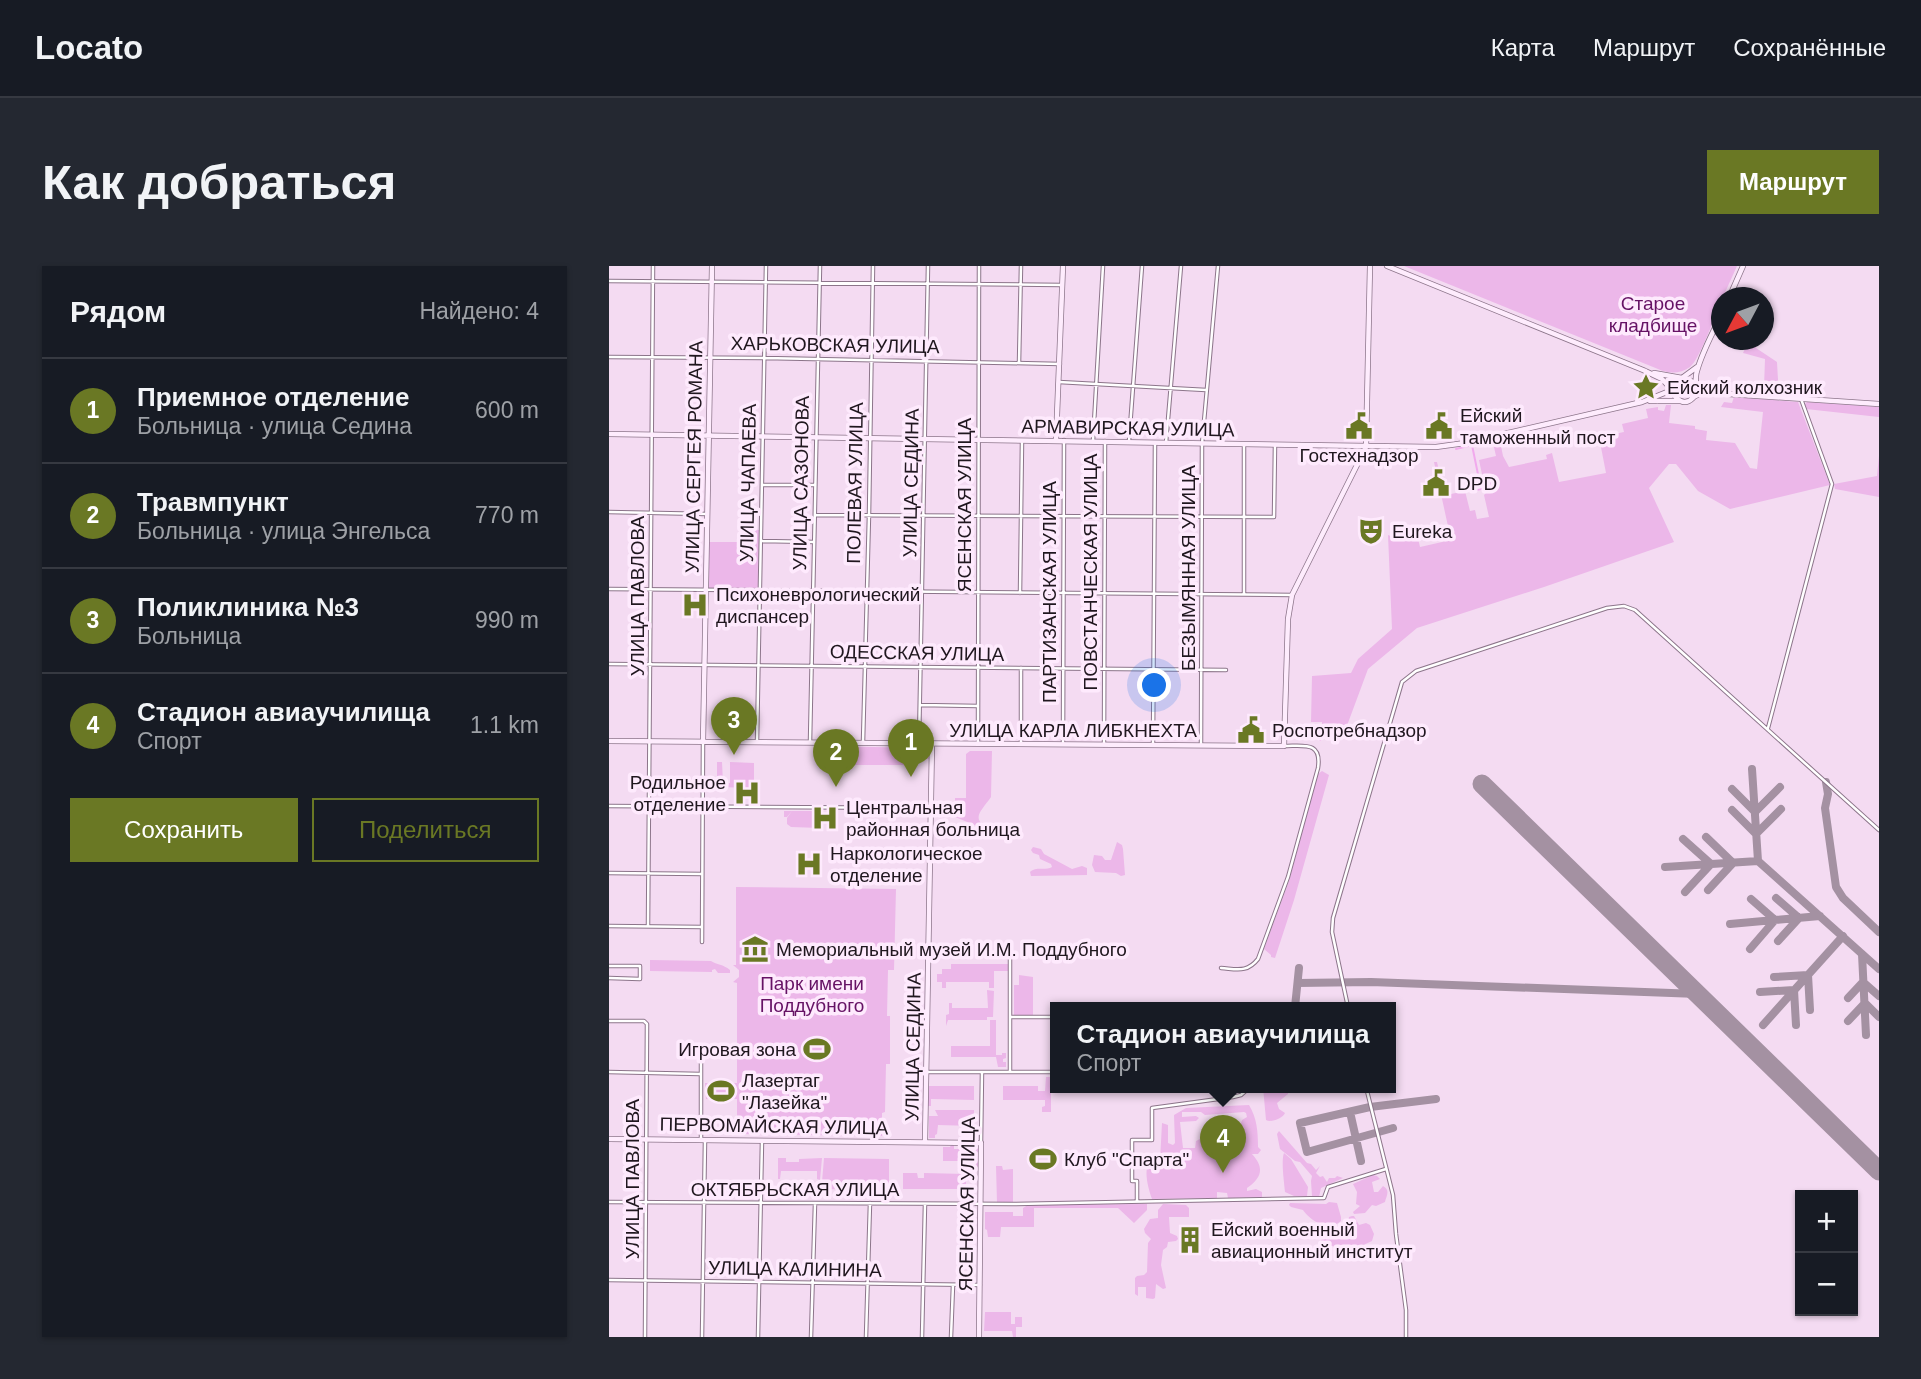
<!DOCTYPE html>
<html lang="ru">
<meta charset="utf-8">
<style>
:root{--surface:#171b24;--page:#242831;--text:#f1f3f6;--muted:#9ea1a6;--line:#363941;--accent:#6a7824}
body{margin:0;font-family:Helvetica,sans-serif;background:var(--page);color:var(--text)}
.controls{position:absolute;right:21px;bottom:21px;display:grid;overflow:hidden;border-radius:0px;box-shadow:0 2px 5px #0004}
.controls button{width:63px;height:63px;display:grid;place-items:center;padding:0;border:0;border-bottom:2px solid var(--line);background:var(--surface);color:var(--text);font:35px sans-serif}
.compass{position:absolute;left:1102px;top:21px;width:63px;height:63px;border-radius:50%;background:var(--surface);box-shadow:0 2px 5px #0004;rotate:229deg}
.you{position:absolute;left:546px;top:420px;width:24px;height:24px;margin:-18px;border:5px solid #fff;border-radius:50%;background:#1a73e8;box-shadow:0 0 0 10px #1a73e833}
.badge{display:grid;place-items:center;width:46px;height:46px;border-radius:50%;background:var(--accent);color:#fff;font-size:23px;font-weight:700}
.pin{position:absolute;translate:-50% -58px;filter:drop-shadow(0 2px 4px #0008)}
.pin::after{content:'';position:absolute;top:37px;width:24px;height:21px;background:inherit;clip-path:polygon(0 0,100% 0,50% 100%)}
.popup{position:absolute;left:441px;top:736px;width:346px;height:91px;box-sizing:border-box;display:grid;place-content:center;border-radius:0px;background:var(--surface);filter:drop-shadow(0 2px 5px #0005);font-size:23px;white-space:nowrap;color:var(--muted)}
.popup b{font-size:26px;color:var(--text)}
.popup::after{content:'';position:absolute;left:50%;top:100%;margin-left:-14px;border:14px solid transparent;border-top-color:var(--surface)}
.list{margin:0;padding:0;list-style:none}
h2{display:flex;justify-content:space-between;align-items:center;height:91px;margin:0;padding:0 28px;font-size:30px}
h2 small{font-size:23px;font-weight:400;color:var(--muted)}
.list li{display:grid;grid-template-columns:46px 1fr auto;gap:21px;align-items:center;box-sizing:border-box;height:105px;padding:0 28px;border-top:2px solid var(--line)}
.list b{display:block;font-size:26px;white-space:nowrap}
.list p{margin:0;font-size:23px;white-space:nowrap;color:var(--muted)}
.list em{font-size:23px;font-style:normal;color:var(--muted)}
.actions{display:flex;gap:14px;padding:21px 28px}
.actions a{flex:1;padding:16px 0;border:2px solid var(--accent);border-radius:0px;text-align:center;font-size:24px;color:var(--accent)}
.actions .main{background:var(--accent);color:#fff}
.map{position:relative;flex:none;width:1270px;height:1071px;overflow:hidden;border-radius:0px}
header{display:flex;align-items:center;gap:42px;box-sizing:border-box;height:98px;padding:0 35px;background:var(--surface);border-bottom:2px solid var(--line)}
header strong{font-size:33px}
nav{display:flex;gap:38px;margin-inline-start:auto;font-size:24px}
.intro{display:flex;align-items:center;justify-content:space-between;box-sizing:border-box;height:168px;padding:0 42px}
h1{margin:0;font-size:49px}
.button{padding:18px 32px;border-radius:0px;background:var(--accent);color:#fff;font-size:24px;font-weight:700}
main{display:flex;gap:42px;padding:0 42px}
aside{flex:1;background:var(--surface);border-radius:0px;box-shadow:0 2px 5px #0004}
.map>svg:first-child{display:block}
</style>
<header>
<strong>Locato</strong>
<nav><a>Карта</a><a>Маршрут</a><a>Сохранённые</a></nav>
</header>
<div class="intro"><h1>Как добраться</h1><a class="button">Маршрут</a></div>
<main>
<aside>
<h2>Рядом<small>Найдено: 4</small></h2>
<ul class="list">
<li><span class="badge">1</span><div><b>Приемное отделение</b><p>Больница · улица Седина</p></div><em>600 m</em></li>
<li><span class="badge">2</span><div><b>Травмпункт</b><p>Больница · улица Энгельса</p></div><em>770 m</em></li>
<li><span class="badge">3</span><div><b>Поликлиника №3</b><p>Больница</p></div><em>990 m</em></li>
<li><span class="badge">4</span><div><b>Стадион авиаучилища</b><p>Спорт</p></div><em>1.1 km</em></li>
</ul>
<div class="actions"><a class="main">Сохранить</a><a>Поделиться</a></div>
</aside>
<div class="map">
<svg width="1270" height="1071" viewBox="0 0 1270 1071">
<rect width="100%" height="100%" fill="#f4dbf2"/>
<path fill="#ecb7e9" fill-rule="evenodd" d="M795,0H1128L1114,31L1112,32V36C1106,49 1091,93 1081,101C1071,108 1059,108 1049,103Z
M1140,74H1147V82L1168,96L1169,114L1172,118L1199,123C1196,132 1185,128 1177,128L1174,122L1155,121L1156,93L1134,87Z
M1125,131L1189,136L1221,219L1121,243L1089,225L1067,198H1060L1040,222L1065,276L935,321L808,362L759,403L736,465L722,459L719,465L716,464L712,475H710L713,467V456H702L703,410L742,407L749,393L783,363L779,269L787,272L792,258L807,264L811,281L842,274L825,196H828L835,227L841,226L842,228L856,225L861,245L866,244L868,253L880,251L875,229L877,227L870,194L887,190L884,177L891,175L894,190L900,201L938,193L937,189L943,187L950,216L997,207L990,171L1015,166L1013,158L1039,152L1037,143L1049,141V144L1055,145L1057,139H1062L1060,157L1086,160V163L1098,165L1097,174L1126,177L1141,202L1148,203L1154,146L1112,141L1115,136L1123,137Z
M1198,136L1270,141V151L1197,143L1195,139Z
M1270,190V231L1226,223L1225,218L1268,210Z
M138,262L150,264L149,323H99V276H138Z
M209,480L319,482L320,493H306V499H209Z
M361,485H383L382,531C371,547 359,554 386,565L387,568L327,543V539H346V532H357V488Z
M108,496H113L114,517H121V496L145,497V522L108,521Z
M713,505L720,509L685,634L666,692L662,691V689L655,683L680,615L709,508Z
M175,545H211V562L182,561L178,558V552L183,545L178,551H175Z
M508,576L513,579L514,583L516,609L512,610L507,607L486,606L483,599L485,589L493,590L496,594H502Z
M424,581L432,583L435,588L463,603L473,600L478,602V609L422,610L421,606C427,600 436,605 443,601L442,598L431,593L430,589L424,587L422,584Z
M127,621L287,623L285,704H279L278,750H281V798H277L276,846L273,847V870L128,868V833H97L96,817H128V717L124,716L130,711V704L124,699H127Z
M41,694L102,695C108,699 114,698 121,704V707H109L106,703L103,704V706L41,705Z
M342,698H400V705H385V722H380V716H337V722H333V716H328V708H333V703H342Z
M410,709L424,711V750H405V719H410Z
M378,724L385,725L384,751H378V754H339L337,760V749L340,748V737H343V742H379Z
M381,754H387V789H393V787H397V792L394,793V796H397V801H389L387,791H342V780H381Z
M437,811H442V846H433V841L436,840V834H394V820H429V825H436Z
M319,820H365V834L322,833V840H319Z
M654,821H672L679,824V828L668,837L670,843L676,847C674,852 662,857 657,854Z
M640,839C648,852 649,866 649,881L652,884L649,888H643C657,903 651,913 638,922V925L647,923L653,926V931L619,932L618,927L608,926V932L543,933C539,922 534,904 541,893L548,897L551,895L553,857L559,859V877L564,879L566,877L565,849L577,842ZM573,846H592L596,849L635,846L637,847L638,851L633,854L630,864L626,866L624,852H620L618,857H603L600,861L597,870L587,875L586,882H574L571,856L587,855L590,852L587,850L573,851Z
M326,844H365V860L329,859L328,868L326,869V872H320V850H329Z
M670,865L698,897L702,898L707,904L711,900L707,907L711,911L714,910L718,916L720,912H726L728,910L734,912L712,922L710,931L703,930L702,915L703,910L691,896L686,895L671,883L668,868Z
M342,879H345V883H353V879H366L371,885V901H361L359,895H334V881H341Z
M675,887L682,893L699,921L698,930H685L676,926C675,916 672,894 675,887Z
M169,892H177V896H190V893L213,892L211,914L208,913V905H172L171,913H169Z
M215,892L280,893V924L209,923L213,916Z
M387,900H393L394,904L404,903V937H388Z
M294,907H308L309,912H315V907L357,908V923H294Z
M764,909L768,910L771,913L763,916L765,926H769L774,920C782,924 777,931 776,936L767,940L763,939L756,947L745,948L744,946L751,940L747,938L748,926L744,918Z
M720,936L728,937L732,951V955L725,960C722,958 719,959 715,959C709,959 697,949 694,944L682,941L680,939L681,937L717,938Z
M538,938V944L525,957L509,942H425V961H392L391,971H379L378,964L376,963V946H404V950H414V942L419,939Z
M554,938L577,939L580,942V951H560L561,967L568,970L569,973L567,975L559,976L558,981L554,984L552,999L557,1022L554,1023L547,1018L546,1032L544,1033L537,1032V1021H529V1030L526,1028V1012L528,1010L535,1009L538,1006L539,977L542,973L536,967L535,963L541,953L549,952V944Z
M743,950H745L750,959L757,957L761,959L765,968L763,975L735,988L722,979L711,980L710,977L713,973L712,967L715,963L722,960L724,962L723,967L724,970L728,971L733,969L732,961L739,957L740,951Z
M376,1046H402V1058H406V1051H413V1061H407V1071H404L403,1065H375Z"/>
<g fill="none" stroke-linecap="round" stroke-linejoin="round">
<path stroke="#f1aaed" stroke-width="2" d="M847,183L863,179L872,223L861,225"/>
<path stroke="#a491a2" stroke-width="8" d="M1217,516L1219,528L1216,542L1227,621L1234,632L1270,666
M1123,523L1146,546L1171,521
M1123,544L1147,568L1172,543
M1097,571L1124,597L1099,624
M1074,573L1102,598L1076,626
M1149,595L1270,703
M1056,601L1149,595L1143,503
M1167,632L1190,652L1169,675
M1121,658L1211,650
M1141,683L1166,654L1142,633
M1253,688L1257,769
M1165,711L1199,709L1201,744
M689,717L762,716L1089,728
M1151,726L1185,724L1187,759
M1239,732L1254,716L1270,730
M686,741L690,702
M1239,755L1256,737L1270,751
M1154,759L1234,670
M741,846L752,895
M784,862L698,886L691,857L761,841L827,833"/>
<path stroke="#a491a2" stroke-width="19" d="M873,518L1270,905"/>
<defs>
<path id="street" d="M0,15L453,19
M0,91L156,92L451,98
M410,97L412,0
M450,116L597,124
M484,175L494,0
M520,175L533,0
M557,177L572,0
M153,219H205
M0,246L98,248
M206,249L665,251L666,179
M152,275L205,276
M0,323L683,329
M411,327L413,176
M635,328V178
M0,398L617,404
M311,439L369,440
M1159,462L1223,218L1192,133
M148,476L157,0
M201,476L211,0
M254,476L260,249L264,0
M369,476L370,0
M310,477L319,0
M412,478V402
M454,478L455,174
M495,479L496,175
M544,479L546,178
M592,479L593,178L609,0
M0,540L322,542
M0,607L93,608
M0,660L93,661
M39,660L44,0
M93,676L94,477
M0,700H31V713L0,712
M612,702C628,703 638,707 649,693L679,611L709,502C713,475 695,480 675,480
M739,741L723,666L724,652L793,416L807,405L998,342L1015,340L1026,344L1270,564
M401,751H446
M0,755H35L38,758L36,1071
M0,806L91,808
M318,806H446
M401,806V682
M757,821L784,929L787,968L797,1044V1071
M92,873V781
M372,877L373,806
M528,935V915H523V874H543V842L624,831L632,829L641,821
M0,936L404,938L715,932L719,921L777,903
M0,1014L371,1019
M93,1071L96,875
M149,1071L153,875
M202,1071L206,938
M257,1071L261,937
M313,1071L316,938
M342,1071L344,1019"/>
<path id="secondary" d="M1120,32L1134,0
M1045,107L1073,112L1088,101
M1100,125C1088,121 1080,108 1067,115L1063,124C1066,133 1075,141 1084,132C1089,126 1085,113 1088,105C1093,86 1104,67 1112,49
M1083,132L1092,127H1104L1270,138
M1041,135H1071
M0,168L827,181L856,177L1033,136L1063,124L1053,113L1034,104L778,0
M447,174L454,0
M0,475L675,480L679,353L683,329L757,181L761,0
M94,476L103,0
M0,873L372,877L370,1071
M316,876L323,477"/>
</defs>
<use href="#street" stroke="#8c758a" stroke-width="4.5"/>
<use href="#secondary" stroke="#8c758a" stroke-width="6"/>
<use href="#street" stroke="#fff" stroke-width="2.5"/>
<use href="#secondary" stroke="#feecfd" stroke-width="4.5"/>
</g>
<defs>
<symbol id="sight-bare" viewBox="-9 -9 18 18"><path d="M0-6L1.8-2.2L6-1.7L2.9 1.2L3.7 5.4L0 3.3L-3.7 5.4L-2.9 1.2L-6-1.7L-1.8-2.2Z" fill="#6a7824" stroke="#feeafd" stroke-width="2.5" paint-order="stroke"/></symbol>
<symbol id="civic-bare" viewBox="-9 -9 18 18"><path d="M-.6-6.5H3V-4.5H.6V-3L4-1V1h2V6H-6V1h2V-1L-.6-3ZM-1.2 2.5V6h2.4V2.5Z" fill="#6a7824" stroke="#feeafd" stroke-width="2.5" paint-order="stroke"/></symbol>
<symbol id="theatre-bare" viewBox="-9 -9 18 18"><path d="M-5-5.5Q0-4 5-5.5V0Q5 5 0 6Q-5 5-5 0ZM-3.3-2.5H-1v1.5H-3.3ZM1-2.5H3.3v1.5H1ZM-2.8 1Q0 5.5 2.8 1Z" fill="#6a7824" stroke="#feeafd" stroke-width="2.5" paint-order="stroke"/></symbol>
<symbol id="hospital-bare" viewBox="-9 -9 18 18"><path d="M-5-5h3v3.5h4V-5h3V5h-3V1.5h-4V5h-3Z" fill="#6a7824" stroke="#feeafd" stroke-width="2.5" paint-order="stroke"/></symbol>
<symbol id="museum-bare" viewBox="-9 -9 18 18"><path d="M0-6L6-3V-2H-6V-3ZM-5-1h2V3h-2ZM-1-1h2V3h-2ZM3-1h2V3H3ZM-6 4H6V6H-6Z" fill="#6a7824" stroke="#feeafd" stroke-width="2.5" paint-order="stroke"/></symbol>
<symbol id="stadium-bare" viewBox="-9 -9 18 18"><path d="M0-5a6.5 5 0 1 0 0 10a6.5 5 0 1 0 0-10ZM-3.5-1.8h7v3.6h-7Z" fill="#6a7824" stroke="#feeafd" stroke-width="2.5" paint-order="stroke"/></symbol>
<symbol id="building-bare" viewBox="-9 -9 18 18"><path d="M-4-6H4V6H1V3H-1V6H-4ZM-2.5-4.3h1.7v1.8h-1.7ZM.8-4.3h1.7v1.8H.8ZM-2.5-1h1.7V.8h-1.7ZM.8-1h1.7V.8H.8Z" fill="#6a7824" stroke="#feeafd" stroke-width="2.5" paint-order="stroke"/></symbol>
</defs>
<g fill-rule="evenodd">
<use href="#sight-bare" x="1018" y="102" width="38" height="38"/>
<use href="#civic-bare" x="731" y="141" width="38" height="38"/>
<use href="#civic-bare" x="811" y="141" width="38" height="38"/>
<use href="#civic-bare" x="808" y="198" width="38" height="38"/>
<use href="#theatre-bare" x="743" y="246" width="38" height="38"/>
<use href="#hospital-bare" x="67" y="320" width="38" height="38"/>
<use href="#civic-bare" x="623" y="445" width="38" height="38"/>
<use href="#hospital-bare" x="119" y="508" width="38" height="38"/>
<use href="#hospital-bare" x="197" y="533" width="38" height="38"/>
<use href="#hospital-bare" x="181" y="579" width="38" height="38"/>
<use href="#museum-bare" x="127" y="664" width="38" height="38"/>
<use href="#stadium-bare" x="189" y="764" width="38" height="38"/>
<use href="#stadium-bare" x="93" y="806" width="38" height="38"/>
<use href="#stadium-bare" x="415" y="874" width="38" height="38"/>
<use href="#building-bare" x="562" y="955" width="38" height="38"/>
</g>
<g text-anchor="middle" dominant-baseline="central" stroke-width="7" stroke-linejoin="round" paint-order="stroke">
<g font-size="19" fill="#661265" stroke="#feeafd">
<text x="1044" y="37">Старое<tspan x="1044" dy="22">кладбище</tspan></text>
<text x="203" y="717">Парк имени<tspan x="203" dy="22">Поддубного</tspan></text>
</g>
<g font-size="19" fill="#20171f" stroke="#feeafd">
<text transform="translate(226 79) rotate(1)">ХАРЬКОВСКАЯ УЛИЦА</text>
<text transform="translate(519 162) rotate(1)">АРМАВИРСКАЯ УЛИЦА</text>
<text transform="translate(85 191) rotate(-89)">УЛИЦА СЕРГЕЯ РОМАНА</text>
<text transform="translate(139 217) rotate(-89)">УЛИЦА ЧАПАЕВА</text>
<text transform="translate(192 217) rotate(-89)">УЛИЦА САЗОНОВА</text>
<text transform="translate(246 217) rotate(-89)">ПОЛЕВАЯ УЛИЦА</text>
<text transform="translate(302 217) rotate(-89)">УЛИЦА СЕДИНА</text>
<text transform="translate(355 239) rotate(-90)">ЯСЕНСКАЯ УЛИЦА</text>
<text transform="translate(579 302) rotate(-90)">БЕЗЫМЯННАЯ УЛИЦА</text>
<text transform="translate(481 306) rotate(-90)">ПОВСТАНЧЕСКАЯ УЛИЦА</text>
<text transform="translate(440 326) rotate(-90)">ПАРТИЗАНСКАЯ УЛИЦА</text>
<text transform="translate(28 330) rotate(-90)">УЛИЦА ПАВЛОВА</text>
<text transform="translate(308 387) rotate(1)">ОДЕССКАЯ УЛИЦА</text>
<text x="464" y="464">УЛИЦА КАРЛА ЛИБКНЕХТА</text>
<text transform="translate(304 781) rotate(-89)">УЛИЦА СЕДИНА</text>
<text transform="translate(165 860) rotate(1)">ПЕРВОМАЙСКАЯ УЛИЦА</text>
<text transform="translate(23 913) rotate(-90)">УЛИЦА ПАВЛОВА</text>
<text x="186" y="923">ОКТЯБРЬСКАЯ УЛИЦА</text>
<text transform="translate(358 938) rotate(-89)">ЯСЕНСКАЯ УЛИЦА</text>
<text transform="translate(186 1003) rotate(1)">УЛИЦА КАЛИНИНА</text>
</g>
<g font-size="19" fill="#20171f" stroke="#feeafd" text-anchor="start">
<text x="1058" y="121">Ейский колхозник</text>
<text x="851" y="149">Ейский<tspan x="851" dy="22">таможенный пост</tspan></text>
<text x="750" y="189" text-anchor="middle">Гостехнадзор</text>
<text x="848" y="217">DPD</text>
<text x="783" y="265">Eureka</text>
<text x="107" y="328">Психоневрологический<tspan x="107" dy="22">диспансер</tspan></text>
<text x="663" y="464">Роспотребнадзор</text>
<text x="117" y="516" text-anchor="end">Родильное<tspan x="117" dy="22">отделение</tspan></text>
<text x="237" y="541">Центральная<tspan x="237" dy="22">районная больница</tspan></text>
<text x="221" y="587">Наркологическое<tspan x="221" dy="22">отделение</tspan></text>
<text x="167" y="683">Мемориальный музей И.М. Поддубного</text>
<text x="187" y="783" text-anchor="end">Игровая зона</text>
<text x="133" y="814">Лазертаг<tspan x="133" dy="22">"Лазейка"</tspan></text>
<text x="455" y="893">Клуб "Спарта"</text>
<text x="602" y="963">Ейский военный<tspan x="602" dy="22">авиационный институт</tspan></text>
</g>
</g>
</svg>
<div class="controls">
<button>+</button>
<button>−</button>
</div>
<svg class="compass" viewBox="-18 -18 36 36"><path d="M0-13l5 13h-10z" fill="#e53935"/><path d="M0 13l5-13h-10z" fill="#9ea1a6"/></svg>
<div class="you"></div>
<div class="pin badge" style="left:302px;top:511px">1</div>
<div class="pin badge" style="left:227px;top:521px">2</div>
<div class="pin badge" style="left:125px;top:489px">3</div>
<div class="pin badge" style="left:614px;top:907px">4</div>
<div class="popup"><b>Стадион авиаучилища</b>Спорт</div>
</div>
</main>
